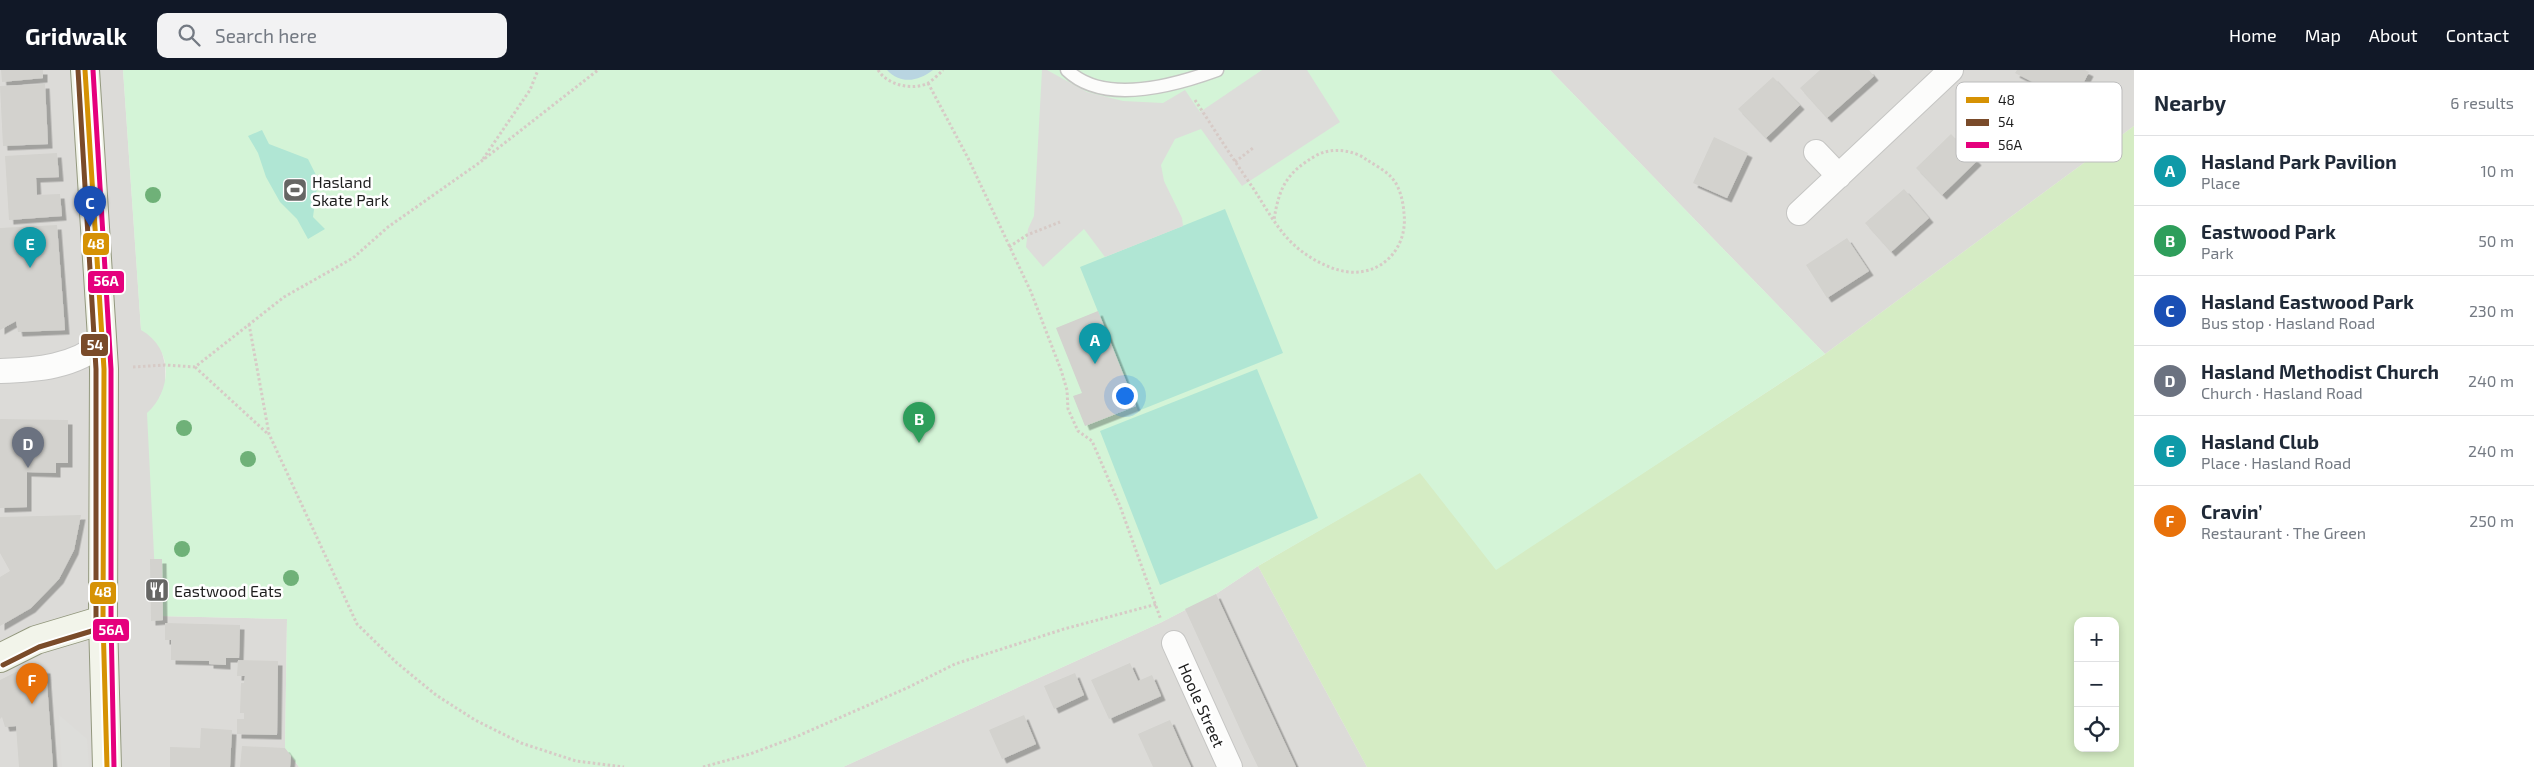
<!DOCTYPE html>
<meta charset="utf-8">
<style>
:root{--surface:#fff;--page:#f2f2f3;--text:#1f2937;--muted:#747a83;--line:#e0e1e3;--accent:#111827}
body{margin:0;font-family:"Exo 2",sans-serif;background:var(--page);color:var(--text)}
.controls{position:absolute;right:15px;bottom:15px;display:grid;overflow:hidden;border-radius:10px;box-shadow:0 2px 8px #0003}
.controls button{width:45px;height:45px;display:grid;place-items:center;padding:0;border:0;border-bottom:1px solid var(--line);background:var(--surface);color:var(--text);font:25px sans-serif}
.you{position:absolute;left:1124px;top:325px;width:18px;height:18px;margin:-12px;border:4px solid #fff;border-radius:50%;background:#1a73e8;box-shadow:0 0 0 8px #1a73e833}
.badge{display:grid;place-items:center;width:32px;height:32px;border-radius:50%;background:var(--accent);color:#fff;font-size:16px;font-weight:700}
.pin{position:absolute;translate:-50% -41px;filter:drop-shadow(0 1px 2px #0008)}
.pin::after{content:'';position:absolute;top:26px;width:18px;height:15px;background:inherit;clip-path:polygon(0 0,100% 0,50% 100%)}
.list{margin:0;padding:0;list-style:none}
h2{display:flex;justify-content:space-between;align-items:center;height:65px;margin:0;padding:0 20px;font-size:21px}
h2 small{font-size:16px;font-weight:400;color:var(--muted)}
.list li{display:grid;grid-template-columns:32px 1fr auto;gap:15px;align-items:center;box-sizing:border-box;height:70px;padding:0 20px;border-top:1px solid var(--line)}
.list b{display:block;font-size:19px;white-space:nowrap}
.list p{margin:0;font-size:16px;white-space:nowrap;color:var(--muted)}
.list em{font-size:16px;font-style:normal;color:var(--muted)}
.icon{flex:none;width:28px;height:28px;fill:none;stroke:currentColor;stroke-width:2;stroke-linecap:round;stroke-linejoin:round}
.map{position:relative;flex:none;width:2134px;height:697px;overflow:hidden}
header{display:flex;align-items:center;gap:30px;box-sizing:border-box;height:70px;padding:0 25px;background:var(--accent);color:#fff}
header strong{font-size:24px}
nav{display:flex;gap:28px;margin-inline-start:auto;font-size:18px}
.search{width:350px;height:45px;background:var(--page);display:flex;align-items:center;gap:12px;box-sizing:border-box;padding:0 18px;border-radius:10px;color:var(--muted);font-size:19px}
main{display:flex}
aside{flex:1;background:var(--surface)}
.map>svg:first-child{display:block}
</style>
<header>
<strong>Gridwalk</strong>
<div class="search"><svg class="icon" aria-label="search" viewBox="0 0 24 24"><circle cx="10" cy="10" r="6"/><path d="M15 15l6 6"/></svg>Search here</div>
<nav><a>Home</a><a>Map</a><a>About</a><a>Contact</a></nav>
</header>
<main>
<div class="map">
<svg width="2134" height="697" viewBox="0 0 2134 697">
<defs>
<filter id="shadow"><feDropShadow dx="4.5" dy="4.5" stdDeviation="0" flood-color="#0004"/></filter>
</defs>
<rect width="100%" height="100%" fill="#edece7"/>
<path fill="#dcdbd8" d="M0,0H123L141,259L153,266L161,278L165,295V316L156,335L157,546L287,549L285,678L299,697H0Z
M1550,0H2134V56L1825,284Z
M1258,496L1367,697H843L1162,552L1216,524Z"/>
<path fill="#d5ecc4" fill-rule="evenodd" d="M2134,56V697H1367L1258,496L1420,402L1496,499L1825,284ZM2078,551H2115V678H2078Z"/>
<path fill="#d4f4d7" d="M123,0H1550L1825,284L1496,500L1420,403L1258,496L1216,524L1162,552L843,697H299L285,678L287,549L157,546L147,343C173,319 173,278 141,260Z"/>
<path fill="#b0e6d4" d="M262,60L269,74L308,89L318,109L313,147L325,159L308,169L297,149L280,132L266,107L258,83L248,66Z
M1225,139L1283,283L1138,341L1080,197Z
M1257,299L1318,448L1160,515L1100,361Z"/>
<path fill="#ddddda" d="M1042,0H1047L1087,22L1123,31L1163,33L1185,20L1200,42L1262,0H1307L1340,52L1242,116L1201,59L1175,69L1161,95L1164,111L1182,148L1183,156L1105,187L1084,159L1043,197L1026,177L1028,159L1034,146Z
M59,645L87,669L89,697H62Z"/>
<path fill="#b9d5e1" d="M887,0H933C919,11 901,15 887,0Z"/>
<path fill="#d3d2ce" filter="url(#shadow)" d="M1,0H43V8L2,12Z
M1820,0H1869L1874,6L1827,48L1800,18Z
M2017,0H2085L2089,2L2079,22L2068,16L2062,27L2015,3Z
M1773,7L1800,35L1766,68L1738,39Z
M45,14L48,74L3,76L0,16Z
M1951,64L1977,91L1942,125L1916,98Z
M1714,67L1748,83L1727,128L1693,113Z
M57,83L59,107L36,108L37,125L60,124L62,146L9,150L5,86Z
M1904,119L1929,148L1891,182L1865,153Z
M57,155L65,260L18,262L16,251L0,260V158Z
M1847,168L1869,201L1827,228L1806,195Z
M1098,241L1136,336L1085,356L1073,326L1082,323L1056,258Z
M0,349L68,350V393H56V403L27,402V437L0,438Z
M81,445L74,480L59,509L31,538L0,556V507L10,501L0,483V447Z
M150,489H162L163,550L151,551Z
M1216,524L1252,602L1296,697H1258L1245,670L1185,539Z
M165,553L240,555L239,588H226V595L209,594V591L171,590V570H165Z
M238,590L278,591L277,665L237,664V649H244V643H240L241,613H244L245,606H237Z
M1130,593L1138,611L1152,605L1161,626L1109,649L1091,610Z
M26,597L46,599L53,697H19L16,656L5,657L2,647L0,649V610Z
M1075,603L1084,625L1054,639L1044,616Z
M1024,645L1036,674L1002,689L989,660Z
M1170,650L1185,684L1191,697H1153L1138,664Z
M201,658L232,660L230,697H170V677L200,678Z
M242,676L285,678L291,686L290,697H240Z"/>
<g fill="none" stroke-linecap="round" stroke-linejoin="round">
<defs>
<path id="lane" d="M1067,0C1104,36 1176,15 1217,0"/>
<path id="street" d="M1816,82L1839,106
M1799,143L1951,0
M0,301C36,300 75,297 103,272
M1174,573L1230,697"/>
<path id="secondary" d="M85,0L104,299L103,550L107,697
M0,588L36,570L103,550"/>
</defs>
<use href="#lane" stroke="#c5c5c3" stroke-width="15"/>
<use href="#street" stroke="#c5c5c3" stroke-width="26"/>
<use href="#secondary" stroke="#93987e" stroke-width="30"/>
<path stroke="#d7cac6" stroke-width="3" stroke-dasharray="2.5 2.5" stroke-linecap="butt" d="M878,0C887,15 913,21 928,13C933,10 939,4 943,0
M928,13L968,88L1031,222L1061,300L1067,320L1068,339L1078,361L1092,371L1120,436L1161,550
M1195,30C1214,59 1233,89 1253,118C1268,141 1281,167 1304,183C1317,192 1332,200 1349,202C1384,205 1408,176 1404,143C1403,131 1400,117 1392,108C1386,101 1375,95 1367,90C1354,80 1332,77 1317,85C1287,102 1279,117 1274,150
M483,89L530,20L538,0
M1235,92L1253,78
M1009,177L1027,165L1060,152
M249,254L269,364L357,554L397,593L436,625L475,650L521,673L576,691L624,697
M133,297L165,295L195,297L284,227L353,188L388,157L479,93L598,0
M195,297L268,364
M703,697L750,684L798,666L907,618L955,594L1064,559L1157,534"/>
<use href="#lane" stroke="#fcfcfb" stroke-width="12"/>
<use href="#street" stroke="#fcfcfb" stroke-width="24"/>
<use href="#secondary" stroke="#f2f4ea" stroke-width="28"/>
<defs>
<path id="bus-1" d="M85,0L104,299L103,550L107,697"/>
<path id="bus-2" d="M78,0L96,299V550
M3,595L39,577L105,557"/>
<path id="bus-3" d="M93,0L111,299V550L114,697"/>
</defs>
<use href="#bus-1" stroke="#fff" stroke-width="9"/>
<use href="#bus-2" stroke="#fff" stroke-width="9"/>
<use href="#bus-3" stroke="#fff" stroke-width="9"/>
<use href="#bus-1" stroke="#d69204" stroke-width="5"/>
<use href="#bus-2" stroke="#7a4b2a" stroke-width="5"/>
<use href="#bus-3" stroke="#e5007d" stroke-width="5"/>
</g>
<g fill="#6fb178">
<circle cx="153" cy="125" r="8"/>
<circle cx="184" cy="358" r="8"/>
<circle cx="248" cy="389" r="8"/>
<circle cx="182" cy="479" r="8"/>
<circle cx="291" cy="508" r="8"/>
</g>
<defs>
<symbol id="stadium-square" viewBox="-11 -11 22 22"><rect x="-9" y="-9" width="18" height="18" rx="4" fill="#666664" stroke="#fff"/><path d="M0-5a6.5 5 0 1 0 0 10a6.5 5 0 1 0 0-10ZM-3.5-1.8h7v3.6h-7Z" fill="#fff"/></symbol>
<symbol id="restaurant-square" viewBox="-11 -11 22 22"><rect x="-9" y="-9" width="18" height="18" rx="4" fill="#666664" stroke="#fff"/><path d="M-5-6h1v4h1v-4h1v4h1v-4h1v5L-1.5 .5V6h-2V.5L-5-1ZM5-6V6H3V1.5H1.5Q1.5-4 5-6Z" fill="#fff"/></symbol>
</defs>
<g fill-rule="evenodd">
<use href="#stadium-square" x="281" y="106" width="28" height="28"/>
<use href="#restaurant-square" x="143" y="506" width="28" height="28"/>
</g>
<g text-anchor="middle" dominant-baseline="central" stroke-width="5" stroke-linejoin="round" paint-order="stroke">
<g font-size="16" fill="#1e1e1e" stroke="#fff" text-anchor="start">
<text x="312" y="111">Hasland<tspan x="312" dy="18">Skate Park</tspan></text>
<text x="174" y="520">Eastwood Eats</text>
</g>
<g font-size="16" fill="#1e1e1e" stroke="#fff">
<text transform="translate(1202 635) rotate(66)">Hoole Street</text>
</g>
</g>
<rect x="1956" y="12" width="166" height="80" rx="8" fill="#fff" stroke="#bcbcbc" stroke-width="1"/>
<rect x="1966" y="27" width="23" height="6" fill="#d69204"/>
<rect x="1966" y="49" width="23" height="7" fill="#7a4b2a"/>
<rect x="1966" y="72" width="23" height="6" fill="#e5007d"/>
<g font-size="14" fill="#1e1e1e">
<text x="1998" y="35">48</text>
<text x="1998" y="57">54</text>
<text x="1998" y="80">56A</text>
</g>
<g stroke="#fff" stroke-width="2">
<rect x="82" y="162" width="28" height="24" rx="5" fill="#d69204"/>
<rect x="87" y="200" width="38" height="24" rx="5" fill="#e5007d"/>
<rect x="80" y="263" width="29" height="24" rx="5" fill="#7a4b2a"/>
<rect x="89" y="511" width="28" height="24" rx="5" fill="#d69204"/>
<rect x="92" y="548" width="38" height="24" rx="5" fill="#e5007d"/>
</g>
<g font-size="14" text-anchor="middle" font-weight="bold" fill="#fff">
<text x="96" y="179">48</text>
<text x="106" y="216">56A</text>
<text x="95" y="280">54</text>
<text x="103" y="527">48</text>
<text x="111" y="565">56A</text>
</g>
</svg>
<div class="controls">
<button>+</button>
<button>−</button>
<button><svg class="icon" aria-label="locate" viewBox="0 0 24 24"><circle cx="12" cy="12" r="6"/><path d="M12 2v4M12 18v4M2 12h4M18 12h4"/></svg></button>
</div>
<div class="you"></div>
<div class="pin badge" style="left:1095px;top:294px;background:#0f9aa8">A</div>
<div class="pin badge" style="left:919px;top:373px;background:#2e9e5b">B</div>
<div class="pin badge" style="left:90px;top:157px;background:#1a4fb4">C</div>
<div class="pin badge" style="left:28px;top:398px;background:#6b7280">D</div>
<div class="pin badge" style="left:30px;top:198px;background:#0f9aa8">E</div>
<div class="pin badge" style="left:32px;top:634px;background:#e8710a">F</div>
</div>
<aside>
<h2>Nearby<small>6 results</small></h2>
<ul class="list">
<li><span class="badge" style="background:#0f9aa8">A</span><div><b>Hasland Park Pavilion</b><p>Place</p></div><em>10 m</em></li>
<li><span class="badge" style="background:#2e9e5b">B</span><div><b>Eastwood Park</b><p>Park</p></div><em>50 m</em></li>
<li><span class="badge" style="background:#1a4fb4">C</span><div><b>Hasland Eastwood Park</b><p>Bus stop · Hasland Road</p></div><em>230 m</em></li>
<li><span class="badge" style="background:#6b7280">D</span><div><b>Hasland Methodist Church</b><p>Church · Hasland Road</p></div><em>240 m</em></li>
<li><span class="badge" style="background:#0f9aa8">E</span><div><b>Hasland Club</b><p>Place · Hasland Road</p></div><em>240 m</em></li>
<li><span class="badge" style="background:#e8710a">F</span><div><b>Cravin’</b><p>Restaurant · The Green</p></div><em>250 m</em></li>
</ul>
</aside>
</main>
